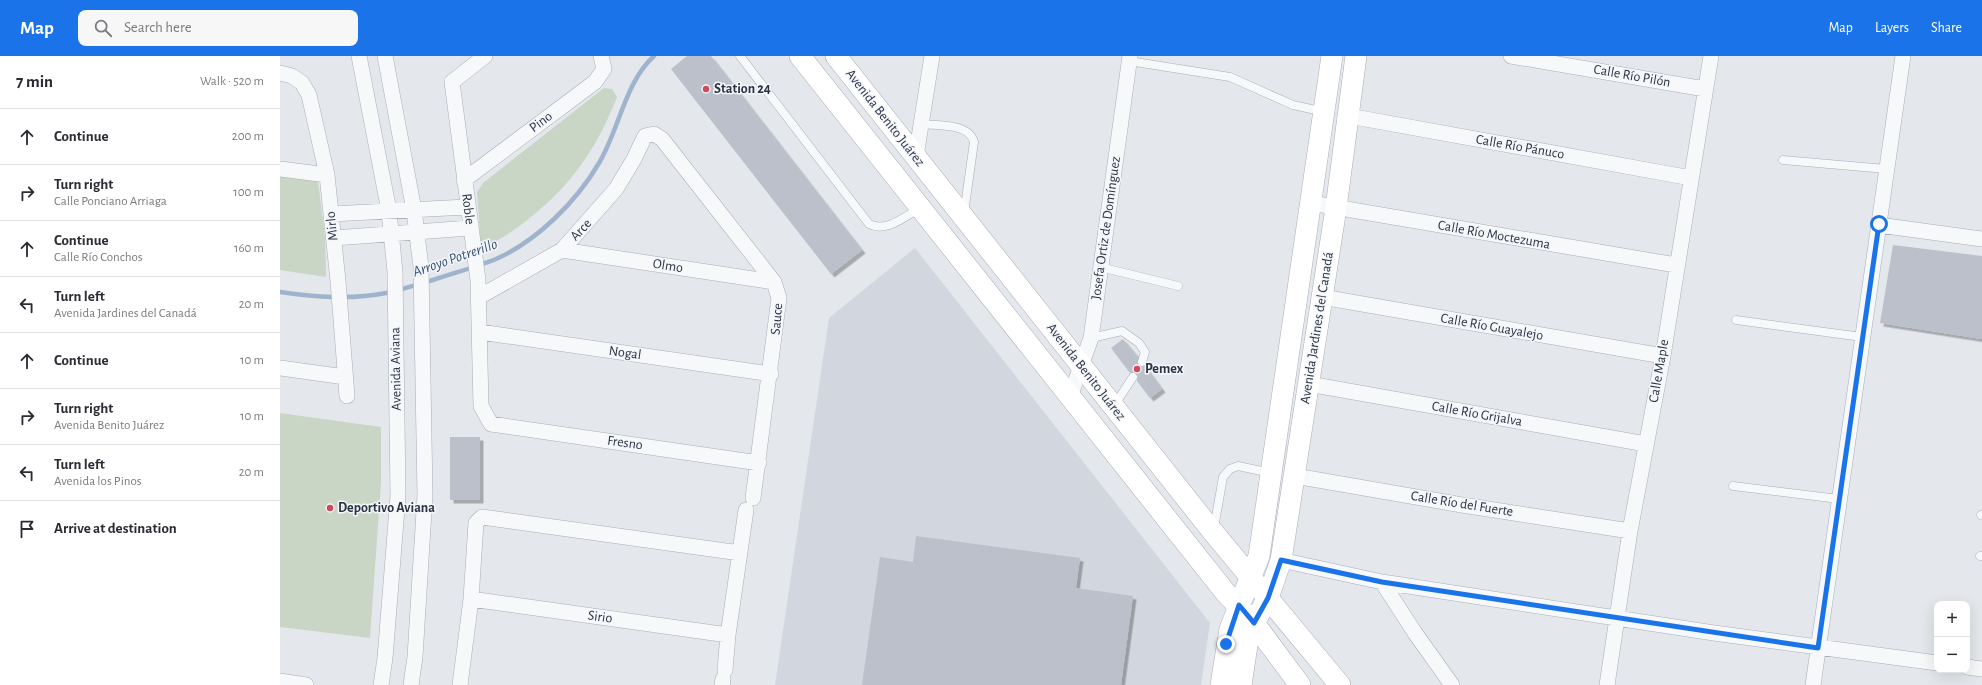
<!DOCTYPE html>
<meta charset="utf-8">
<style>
:root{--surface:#fff;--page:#f7f7f7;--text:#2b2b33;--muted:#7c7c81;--line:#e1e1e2;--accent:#1a73e8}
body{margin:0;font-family:"Alegreya Sans",sans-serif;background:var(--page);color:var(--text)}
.controls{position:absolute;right:12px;bottom:12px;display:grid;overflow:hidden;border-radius:8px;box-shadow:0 4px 16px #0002}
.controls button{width:36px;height:36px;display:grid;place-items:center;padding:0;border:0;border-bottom:1px solid var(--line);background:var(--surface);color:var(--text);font:20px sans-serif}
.stop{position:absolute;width:12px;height:12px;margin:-9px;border:3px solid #1a73e8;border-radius:50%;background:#fff}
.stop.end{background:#1a73e8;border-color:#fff;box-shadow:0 1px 4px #0008}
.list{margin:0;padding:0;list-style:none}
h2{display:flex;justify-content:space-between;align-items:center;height:52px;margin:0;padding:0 16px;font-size:17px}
h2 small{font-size:13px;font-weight:400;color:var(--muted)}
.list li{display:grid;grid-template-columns:26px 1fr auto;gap:12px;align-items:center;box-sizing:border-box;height:56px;padding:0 16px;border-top:1px solid var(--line)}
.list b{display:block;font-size:15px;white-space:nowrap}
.list p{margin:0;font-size:13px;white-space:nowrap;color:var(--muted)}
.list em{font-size:13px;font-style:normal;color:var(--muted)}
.icon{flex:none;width:22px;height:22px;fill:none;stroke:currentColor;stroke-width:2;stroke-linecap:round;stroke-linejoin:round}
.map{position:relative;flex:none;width:1702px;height:629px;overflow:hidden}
header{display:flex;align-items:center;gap:24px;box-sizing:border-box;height:56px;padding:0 20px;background:var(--accent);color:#fff}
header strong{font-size:19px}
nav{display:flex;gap:22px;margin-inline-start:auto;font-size:14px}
.search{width:280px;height:36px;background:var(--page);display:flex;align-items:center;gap:10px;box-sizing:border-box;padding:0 14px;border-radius:8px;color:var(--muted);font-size:15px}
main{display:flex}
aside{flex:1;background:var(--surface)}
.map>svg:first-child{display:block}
</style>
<header>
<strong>Map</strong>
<div class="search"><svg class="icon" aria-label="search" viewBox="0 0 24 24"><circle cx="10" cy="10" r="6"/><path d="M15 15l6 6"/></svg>Search here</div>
<nav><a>Map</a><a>Layers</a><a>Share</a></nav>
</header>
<main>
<aside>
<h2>7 min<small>Walk · 520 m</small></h2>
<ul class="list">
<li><svg class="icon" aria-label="ahead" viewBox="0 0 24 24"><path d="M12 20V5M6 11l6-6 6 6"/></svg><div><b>Continue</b></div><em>200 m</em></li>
<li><svg class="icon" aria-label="right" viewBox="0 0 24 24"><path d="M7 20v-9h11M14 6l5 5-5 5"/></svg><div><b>Turn right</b><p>Calle Ponciano Arriaga</p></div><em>100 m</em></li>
<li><svg class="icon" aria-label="ahead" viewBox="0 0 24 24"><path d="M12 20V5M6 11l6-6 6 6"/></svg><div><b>Continue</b><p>Calle Río Conchos</p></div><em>160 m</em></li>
<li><svg class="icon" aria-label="left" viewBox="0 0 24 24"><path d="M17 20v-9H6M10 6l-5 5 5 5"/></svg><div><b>Turn left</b><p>Avenida Jardines del Canadá</p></div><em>20 m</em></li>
<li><svg class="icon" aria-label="ahead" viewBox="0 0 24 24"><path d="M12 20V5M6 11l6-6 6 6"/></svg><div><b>Continue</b></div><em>10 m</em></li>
<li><svg class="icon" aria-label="right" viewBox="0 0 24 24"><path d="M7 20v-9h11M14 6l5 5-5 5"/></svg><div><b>Turn right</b><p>Avenida Benito Juárez</p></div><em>10 m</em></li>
<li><svg class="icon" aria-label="left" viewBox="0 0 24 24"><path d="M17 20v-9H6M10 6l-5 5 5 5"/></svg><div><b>Turn left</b><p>Avenida los Pinos</p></div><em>20 m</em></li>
<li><svg class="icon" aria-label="arrive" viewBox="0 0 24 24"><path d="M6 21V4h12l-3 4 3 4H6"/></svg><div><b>Arrive at destination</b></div></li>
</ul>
</aside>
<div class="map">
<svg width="1702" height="629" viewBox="0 0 1702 629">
<defs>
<filter id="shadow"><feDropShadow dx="3.5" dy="3.5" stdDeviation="0" flood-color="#0004"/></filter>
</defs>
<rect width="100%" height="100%" fill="#e4e7ec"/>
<path fill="#d2d6de" d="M635,192L930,567L921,629H495L549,262Z"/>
<path fill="#c9d6c5" d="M324,32L332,33L337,41C317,93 290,131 246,165C233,175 217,187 201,190L197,136L203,127Z
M0,118L34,123L38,126L45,180L46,221L0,214Z
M0,357L101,371V427L90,582L0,571Z"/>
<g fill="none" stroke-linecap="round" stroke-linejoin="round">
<path stroke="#9fb4cc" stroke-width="4.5" d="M0,236C35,241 71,244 106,237C122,234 137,228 153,224C174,217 196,211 216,203C257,185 297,145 319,107C339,74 345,26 374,0"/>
</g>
<path fill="#bbc0ca" filter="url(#shadow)" d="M407,0H431L582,194L551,218L391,13Z
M1613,189L1702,200V283L1600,267Z
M843,283L858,301V309L861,311L865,310L882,333L870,342L857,325L858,318L854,316L850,317L831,292Z
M170,381H200V444H170Z
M636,480L800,502L796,532L853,540L841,629H582L600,501L633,506Z"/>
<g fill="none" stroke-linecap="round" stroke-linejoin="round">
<defs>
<path id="lane" d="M460,0L589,168C606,177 624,161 640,152
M849,5L950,21L1013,49L1045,56
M641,68C658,70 689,67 694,86L684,157
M1503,104L1606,113
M820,211L898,230
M1456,264L1582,281
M811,282L842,275L859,287L865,296L862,306
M834,350L853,321
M1453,430L1559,443
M1701,459H1702
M934,472L943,421L950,413L958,410L991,417
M1700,500H1702"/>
<path id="street" d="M79,0L109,155L115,216L118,440L105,602L101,629
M105,0L134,154L141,211L145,439L135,601L131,629
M205,0L172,26L198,224L201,350L211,368L479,407
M1231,0L1425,33
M0,17L12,20L22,27L29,39L47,119L58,225L67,340
M1069,60L1411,122
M636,100L652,0
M0,113L47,119
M184,124L315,26L324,13L321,0
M1031,147L1396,209
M51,158L187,151
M1599,169L1702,183
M54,182L190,172
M282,194L494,226
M199,241L282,194L336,133L354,103L365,80L374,78L382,83L494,226L499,242L473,442
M1042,241L1383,300
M200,276L491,318
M0,312L65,321
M1029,328L1366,388
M790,341L811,282L850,0
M1015,420L1182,449L1350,475
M1001,504L1102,526L1434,577L1657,607
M1102,526L1135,577L1172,629
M191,543L448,579
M1687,611L1702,613
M445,614L448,579L466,454
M0,625L26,629
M180,629L191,543L196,467L202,461L460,497
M442,629L443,623
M1327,629L1350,475L1383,300L1431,0
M1533,629L1623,0"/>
<path id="secondary" d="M520,0L945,536L974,567L1020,629
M556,0L933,476L1060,629
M941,629L950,573L979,500L1052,0
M961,629L968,583L974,567L988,542L1001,504L1056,152L1076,0"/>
</defs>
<use href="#lane" stroke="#a9aeb7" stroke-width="9"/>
<use href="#street" stroke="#a9aeb7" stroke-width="16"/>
<use href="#secondary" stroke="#a9aeb7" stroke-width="22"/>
<use href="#lane" stroke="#f7f8fa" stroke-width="8"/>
<use href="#street" stroke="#f7f8fa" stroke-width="15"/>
<use href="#secondary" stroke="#fff" stroke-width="21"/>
</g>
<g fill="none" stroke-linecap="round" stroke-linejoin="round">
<path stroke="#1a73e8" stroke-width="5" d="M946,588L959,549L974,567L988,542L1001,504L1102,526L1538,592L1599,168"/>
</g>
<g fill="#d1495b" stroke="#f4f6f9" stroke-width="1.5">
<circle cx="426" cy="33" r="4"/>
<circle cx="857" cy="313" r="4"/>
<circle cx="50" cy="452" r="4"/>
</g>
<g text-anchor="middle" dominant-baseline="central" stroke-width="3" stroke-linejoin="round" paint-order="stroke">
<g font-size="14" fill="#2b3445" stroke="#f4f6f9">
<text transform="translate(1352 20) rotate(10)">Calle Río Pilón</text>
<text transform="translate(605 62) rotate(52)">Avenida Benito Juárez</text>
<text transform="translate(261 66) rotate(-37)">Pino</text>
<text transform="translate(1240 91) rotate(10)">Calle Río Pánuco</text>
<text transform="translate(188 153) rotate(83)">Roble</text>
<text transform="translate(52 170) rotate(-96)">Mirlo</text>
<text transform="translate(826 172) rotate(-82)">Josefa Ortiz de Domínguez</text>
<text transform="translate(301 174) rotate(-47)">Arce</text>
<text transform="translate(1214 179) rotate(10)">Calle Río Moctezuma</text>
<text transform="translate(388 210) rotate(9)">Olmo</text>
<text transform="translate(497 263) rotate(-85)">Sauce</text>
<text transform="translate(1212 271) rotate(10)">Calle Río Guayalejo</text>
<text transform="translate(1037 272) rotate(-81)">Avenida Jardines del Canadá</text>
<text transform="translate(345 297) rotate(8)">Nogal</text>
<text transform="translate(116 313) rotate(-91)">Avenida Aviana</text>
<text transform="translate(1379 315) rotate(-80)">Calle Maple</text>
<text transform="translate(806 316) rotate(52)">Avenida Benito Juárez</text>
<text transform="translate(1197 358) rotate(10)">Calle Río Grijalva</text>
<text transform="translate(345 387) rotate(8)">Fresno</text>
<text transform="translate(1182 448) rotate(9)">Calle Río del Fuerte</text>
<text transform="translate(320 561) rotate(8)">Sirio</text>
</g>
<g font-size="14" font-weight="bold" fill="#2b3445" stroke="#f4f6f9" text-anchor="start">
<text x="434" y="33">Station 24</text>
<text x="865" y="313">Pemex</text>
<text x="58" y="452">Deportivo Aviana</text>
</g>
<g font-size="15" font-style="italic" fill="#34527a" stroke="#f4f6f9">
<text transform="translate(175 202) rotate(-19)">Arroyo Potrerillo</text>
</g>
</g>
</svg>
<div class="controls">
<button>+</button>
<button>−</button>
</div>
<div class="stop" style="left:1599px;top:168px"></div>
<div class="stop end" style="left:946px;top:588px"></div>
</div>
</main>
